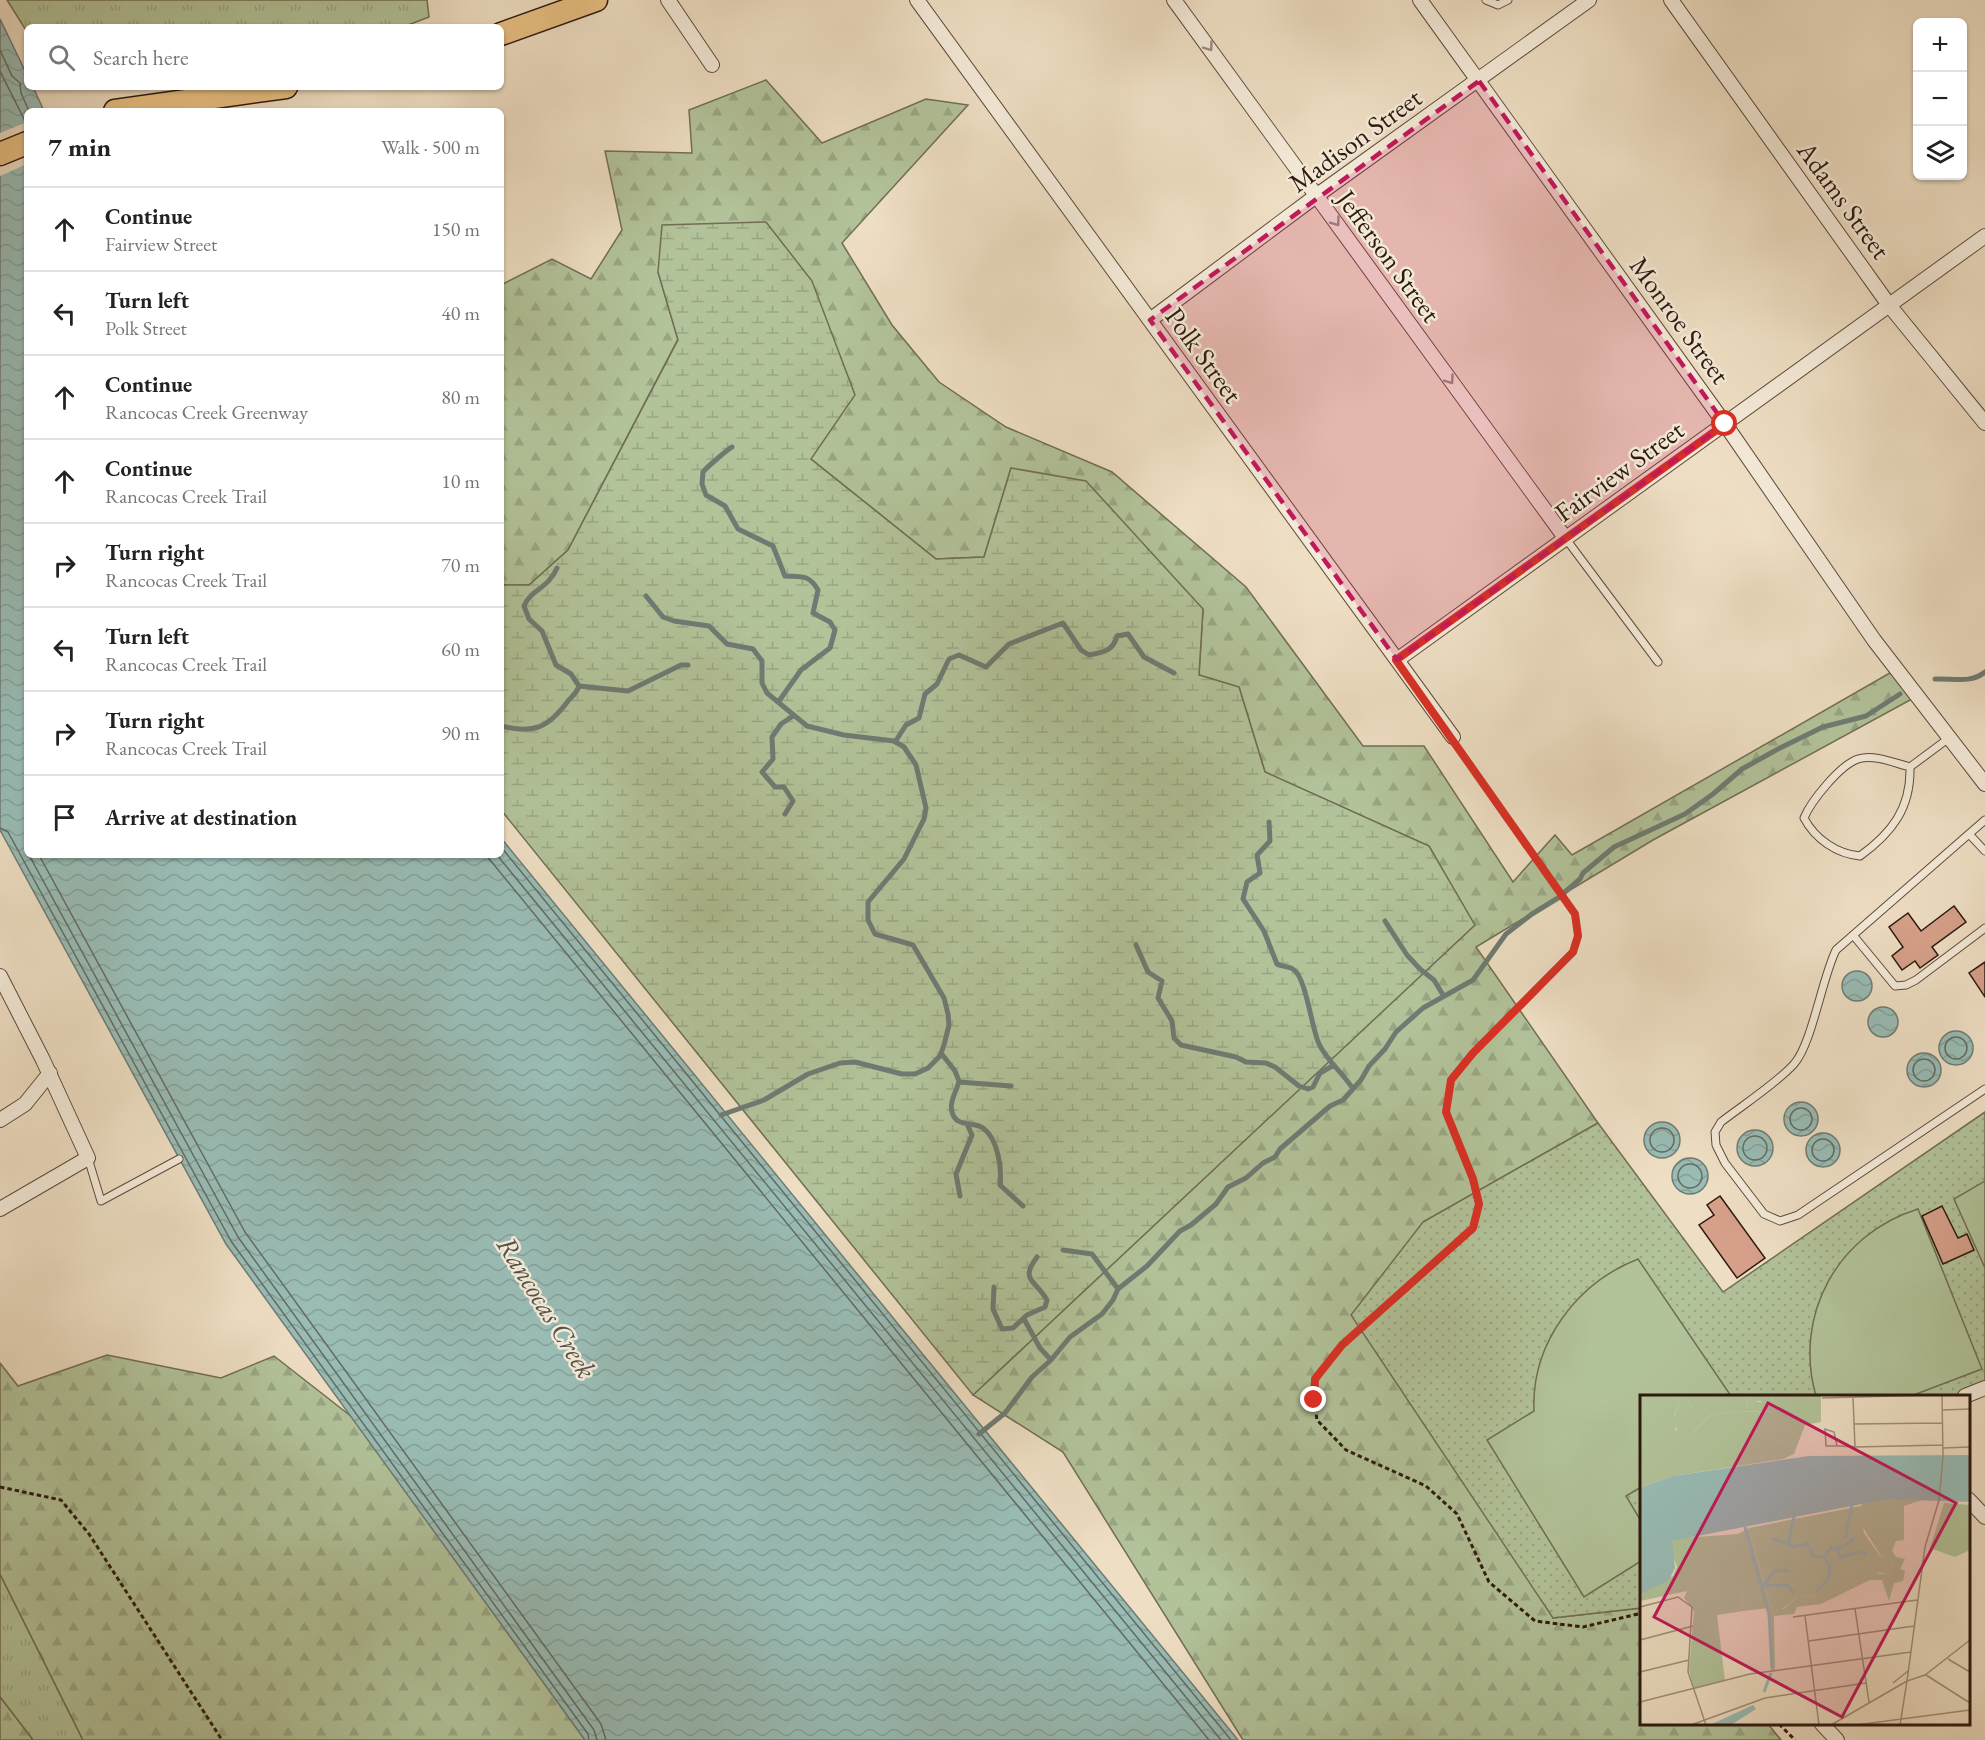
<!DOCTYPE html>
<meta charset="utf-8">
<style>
:root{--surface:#fff;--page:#f6f6f6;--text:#222;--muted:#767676;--line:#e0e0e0}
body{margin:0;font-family:"EB Garamond",serif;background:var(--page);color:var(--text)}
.controls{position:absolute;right:18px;top:18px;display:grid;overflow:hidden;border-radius:9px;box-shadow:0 2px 4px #0004}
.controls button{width:54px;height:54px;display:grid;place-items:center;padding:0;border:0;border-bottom:2px solid var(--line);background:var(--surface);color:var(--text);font:30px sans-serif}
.stop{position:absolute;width:18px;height:18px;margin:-14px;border:4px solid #d93025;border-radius:50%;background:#fff}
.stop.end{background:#d93025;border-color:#fff;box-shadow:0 2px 6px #0008}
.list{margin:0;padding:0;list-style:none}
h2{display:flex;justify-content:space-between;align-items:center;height:78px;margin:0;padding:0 24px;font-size:26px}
h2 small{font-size:20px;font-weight:400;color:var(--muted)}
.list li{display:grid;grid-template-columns:39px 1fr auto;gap:18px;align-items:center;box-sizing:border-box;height:84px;padding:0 24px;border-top:2px solid var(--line)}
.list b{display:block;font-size:22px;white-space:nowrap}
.list p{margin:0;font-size:20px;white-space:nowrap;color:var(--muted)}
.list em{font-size:20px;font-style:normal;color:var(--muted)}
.icon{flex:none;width:33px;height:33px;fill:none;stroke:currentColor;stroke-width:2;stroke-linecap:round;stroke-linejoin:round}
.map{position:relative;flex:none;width:1985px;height:1740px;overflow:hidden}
.search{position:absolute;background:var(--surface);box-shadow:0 2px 4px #0004;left:24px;top:24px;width:480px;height:66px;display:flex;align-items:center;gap:15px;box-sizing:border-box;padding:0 21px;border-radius:9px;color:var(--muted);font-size:22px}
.panel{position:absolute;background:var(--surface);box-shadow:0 2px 4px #0004;left:24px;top:108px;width:480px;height:750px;border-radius:9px}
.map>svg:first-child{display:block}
</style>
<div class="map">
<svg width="1985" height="1740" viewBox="0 0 1985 1740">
<defs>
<pattern id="grass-tufts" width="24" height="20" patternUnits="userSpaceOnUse" patternTransform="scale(1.5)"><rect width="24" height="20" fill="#b2c299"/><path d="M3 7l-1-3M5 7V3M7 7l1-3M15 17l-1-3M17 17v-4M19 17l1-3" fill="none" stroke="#99a683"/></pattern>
<pattern id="forest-firs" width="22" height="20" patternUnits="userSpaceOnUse" patternTransform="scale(1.5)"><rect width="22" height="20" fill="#b2c299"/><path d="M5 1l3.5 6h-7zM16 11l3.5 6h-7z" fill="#99a683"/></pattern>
<pattern id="wetland-marsh" width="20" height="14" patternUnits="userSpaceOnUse" patternTransform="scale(1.5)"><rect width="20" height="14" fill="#b2c299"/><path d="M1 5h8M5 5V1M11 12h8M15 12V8" fill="none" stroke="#99a683"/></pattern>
<pattern id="park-dots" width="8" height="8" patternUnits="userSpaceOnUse" patternTransform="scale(1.5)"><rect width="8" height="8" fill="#b2c299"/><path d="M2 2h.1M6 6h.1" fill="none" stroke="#99a683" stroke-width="1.8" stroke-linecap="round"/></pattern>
<pattern id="water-waves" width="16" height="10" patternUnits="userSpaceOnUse" patternTransform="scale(1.5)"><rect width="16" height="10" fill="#99bcb5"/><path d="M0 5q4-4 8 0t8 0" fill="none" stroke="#84a19a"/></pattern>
</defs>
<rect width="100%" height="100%" fill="#eedec3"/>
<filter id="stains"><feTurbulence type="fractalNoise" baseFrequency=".00333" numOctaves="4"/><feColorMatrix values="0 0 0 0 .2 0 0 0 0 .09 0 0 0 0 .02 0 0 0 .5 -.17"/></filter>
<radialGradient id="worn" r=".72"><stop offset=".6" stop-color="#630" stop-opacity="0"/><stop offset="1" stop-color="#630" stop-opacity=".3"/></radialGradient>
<path fill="url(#grass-tufts)" stroke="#706e54" stroke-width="1.5" d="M7,0H427L429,17L403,27H27V32Z
M0,1574L83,1740H33L0,1697Z"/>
<path fill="url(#forest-firs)" stroke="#706e54" stroke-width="1.5" d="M766,80L822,143L926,99L968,105L842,243L892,325L939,382L1006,427L1112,472L1246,587L1363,746H1424L1513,882L1555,835L1572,855L1902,666L1923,693L1653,840L1476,947L1598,1123L1423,1222L1553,1618L1641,1608L1642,1724H1768L1781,1740H1243L1063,1452L973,1395L1474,925L1429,846L1265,772L1239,687L1199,675L1203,609L1011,468L984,557L936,559L811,459L658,272L678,339L568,550L529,585H501V285L552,259L591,279L622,230L605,151L692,153L689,110Z
M107,1355L221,1378L274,1356L352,1417L585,1740H83L0,1574V1363L18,1386Z
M0,1697L33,1740H0Z"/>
<path fill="url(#wetland-marsh)" stroke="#706e54" stroke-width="1.5" d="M766,222L812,281L855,395L811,459L936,559L984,557L1011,468L1086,481L1203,609L1199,675L1239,687L1265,772L1429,846L1475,925L973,1395L501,810V585H529L568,550L678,340L658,272L662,225Z"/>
<path fill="url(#park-dots)" stroke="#706e54" stroke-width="1.5" d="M1985,1112V1387L1962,1396H1642L1641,1608L1553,1618L1351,1315L1423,1222L1598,1123L1723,1292Z"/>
<path fill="#b2c299" stroke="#706e54" stroke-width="1.5" d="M1985,1181V1268L1954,1199Z
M1918,1209L1982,1369L1911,1396H1816C1793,1316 1837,1234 1918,1209Z
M1638,1259L1731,1396H1642L1641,1487L1626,1496L1641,1521V1561L1584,1597L1487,1440L1534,1411C1531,1343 1577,1283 1638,1259Z"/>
<path fill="url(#water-waves)" stroke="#6e7b73" stroke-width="1.5" d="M0,19L27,75V87H33L44,111H27V855H501V838L1238,1740H585L226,1244L0,830Z
M1842 986a15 15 0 1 1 30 0a15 15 0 1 1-30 0Z
M1868 1022a15 15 0 1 1 30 0a15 15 0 1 1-30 0Z
M1939 1048a17 17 0 1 1 34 0a17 17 0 1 1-34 0Z
M1907 1070a17 17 0 1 1 34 0a17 17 0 1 1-34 0Z
M1784 1119a17 17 0 1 1 34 0a17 17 0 1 1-34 0Z
M1644 1140a18 18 0 1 1 36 0a18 18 0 1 1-36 0Z
M1737 1148a18 18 0 1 1 36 0a18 18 0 1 1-36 0Z
M1806 1150a17 17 0 1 1 34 0a17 17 0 1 1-34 0Z
M1672 1176a18 18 0 1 1 36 0a18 18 0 1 1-36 0Z"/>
<path fill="#eedec3" d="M27,122V164L0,176V133Z"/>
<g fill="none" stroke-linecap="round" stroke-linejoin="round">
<path stroke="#636b62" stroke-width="1.5" d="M0,50L12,76L20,83L21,93L29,111
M0,71L27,125
M0,828L8,832L231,1241L588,1734L589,1740
M501,847L1231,1740
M29,855L238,1237L594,1730L597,1740
M39,855L245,1232L601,1724L606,1740
M486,855L1209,1740
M497,855L1221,1740
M1945 1048a11 11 0 1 1 22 0a11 11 0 1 1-22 0Z
M1913 1070a11 11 0 1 1 22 0a11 11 0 1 1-22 0Z
M1790 1119a11 11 0 1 1 22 0a11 11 0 1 1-22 0Z
M1650 1140a12 12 0 1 1 24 0a12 12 0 1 1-24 0Z
M1743 1148a12 12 0 1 1 24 0a12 12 0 1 1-24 0Z
M1812 1150a11 11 0 1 1 22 0a11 11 0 1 1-22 0Z
M1678 1176a12 12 0 1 1 24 0a12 12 0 1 1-24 0Z"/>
<path stroke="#6e7b73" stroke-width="5" d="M732,447C728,449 706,468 703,472L702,484L706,495L725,506L738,529L773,546L785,576C801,577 809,574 818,590L813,613L830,622L835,630L830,648L801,670L779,701
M557,568C548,589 531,589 524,606L529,619L542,631L556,665L571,674L579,686
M646,596L663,617L674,621L709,626L727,644L753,649L762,661V683L767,693L807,726L844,735L894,741L904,747L916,765L926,808L924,819L904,859L868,902V920L875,934L913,945L944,998L948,1014L949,1025L944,1045L940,1056L928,1068L915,1074H902L855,1062L840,1063L808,1074L764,1100L721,1115
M1935,679C1953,678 1970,684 1985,672
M579,686L628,691L681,665H688
M501,726C534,734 548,728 568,701C572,696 577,693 579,686
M895,742L906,725L919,718L925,694L937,684L949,659L959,655L986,667L1009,644L1063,623L1081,650L1089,655C1104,652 1113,651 1117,636L1128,634L1144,657L1174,673
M785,814L793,801L784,787H775L762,772L773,759L772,737L781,724L793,716
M1269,822L1270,841L1257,855L1260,873L1247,882L1243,899L1264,931L1277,964C1282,967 1290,966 1294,970C1306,978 1312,1030 1319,1044C1327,1061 1343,1073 1353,1089
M1385,921L1407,955L1420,969L1434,980L1443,995
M1136,945L1148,972L1162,981L1158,998L1172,1021L1174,1038L1181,1045L1236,1057L1246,1062L1266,1063L1275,1067L1299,1086L1308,1089L1313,1087L1320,1073L1334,1065
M941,1053L955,1071L959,1081C957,1091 949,1101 952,1112C956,1128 973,1121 983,1128C998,1139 1002,1168 1000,1185L1023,1206
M959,1082L1011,1086
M960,1196L956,1174L972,1135L967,1124
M1063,1250L1092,1254L1118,1289
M994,1287L993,1309L1002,1329L1013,1328L1027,1315L1045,1307L1047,1300C1036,1280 1019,1281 1037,1257
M1024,1319L1040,1348L1051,1360
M979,1434L1005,1413L1032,1377L1051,1360L1070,1337L1102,1314L1113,1300L1118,1289L1147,1266L1180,1231L1191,1225L1216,1204L1228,1187L1246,1178L1263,1163L1275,1157L1280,1149L1330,1106L1343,1100L1361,1080L1369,1066L1385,1049L1396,1032L1423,1008L1473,980L1506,934L1532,914L1558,898L1580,879L1583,873L1614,847L1685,814L1713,794L1742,769L1780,748L1823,727L1866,716L1900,694"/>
</g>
<path fill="#d6a08a" stroke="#2d1a0f" stroke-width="1.5" d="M1954,906L1966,922L1932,947L1938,955L1920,968L1915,961L1902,970L1892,956L1903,947L1889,927L1908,913L1921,931Z
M1985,962V997L1969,973Z
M1720,1196L1765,1258L1737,1278L1699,1225L1714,1215L1707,1205Z
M1942,1206L1958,1238L1967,1234L1974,1250L1943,1264L1922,1216Z"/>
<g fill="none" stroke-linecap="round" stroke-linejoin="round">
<defs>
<path id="lane" d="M1486,0L1498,5L1508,0
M1566,539L1658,662
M1910,767C1911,808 1892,833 1860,856C1837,854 1815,839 1804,818C1811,801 1840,765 1858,759C1875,754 1894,763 1910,767L1949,738
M1985,820L1836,950C1822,978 1812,1044 1794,1064C1777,1083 1743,1105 1721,1122L1715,1132L1716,1145L1725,1163L1764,1214L1780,1221L1798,1215L1985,1089
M1969,834L1985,851
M1853,935L1895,986L1906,985L1916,980L1985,928
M88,1158L101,1201L179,1159"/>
<path id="street" d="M668,0L712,65
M917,0L1453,737
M1174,0L1566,539
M1420,0L1725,424L1874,640L1985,784
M1671,0L1889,305L1985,423
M1150,320L1316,196L1589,0
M1397,660L1985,236
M0,976L43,1060L88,1158L0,1209
M0,1120L25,1104L50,1073
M1965,1396L1985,1388
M1968,1499L1985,1517
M1822,1724L1837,1740"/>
<path id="primary" d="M501,34L596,0
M115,111L286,87
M0,154L27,143"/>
</defs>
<use href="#lane" stroke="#5d4b3c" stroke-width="9"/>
<use href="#street" stroke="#5d4b3c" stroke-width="16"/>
<use href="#primary" stroke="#2d1a0f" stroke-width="25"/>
<path stroke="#2d1a0f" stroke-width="3" stroke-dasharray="4.5 3" stroke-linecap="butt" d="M1462,750L1575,914L1578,936L1573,952L1473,1053L1451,1080L1446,1112L1473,1179L1479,1204L1473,1228L1342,1345L1315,1379L1314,1399L1317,1420L1346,1450L1426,1486L1457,1514L1489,1582L1535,1621L1583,1627L1642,1613
M0,1487L61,1500L89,1534L222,1740
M1779,1724L1795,1740"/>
<use href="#lane" stroke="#f4ead8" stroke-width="7"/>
<use href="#street" stroke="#f4ead8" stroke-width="14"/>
<use href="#primary" stroke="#e7bf82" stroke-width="22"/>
</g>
<defs><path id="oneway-chevron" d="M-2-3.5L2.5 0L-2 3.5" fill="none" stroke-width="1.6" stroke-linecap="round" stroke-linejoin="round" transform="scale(1.5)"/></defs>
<g stroke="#9a8c7e">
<use href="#oneway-chevron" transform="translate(1209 47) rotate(54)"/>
<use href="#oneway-chevron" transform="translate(1336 222) rotate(54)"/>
<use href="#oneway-chevron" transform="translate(1450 380) rotate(54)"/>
</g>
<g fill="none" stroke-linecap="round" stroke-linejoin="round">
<path stroke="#d93025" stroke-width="8" d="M1314,1400L1315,1379L1342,1345L1473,1228L1479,1204L1473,1179L1446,1112L1451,1080L1473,1053L1573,952L1578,936L1575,914L1396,660L1725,424"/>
</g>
<path fill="#c2185b" fill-opacity="0.2" stroke="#c2185b" stroke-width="4.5" stroke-dasharray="12 8" stroke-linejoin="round" d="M1479,81L1725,424L1397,660L1150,320Z"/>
<g text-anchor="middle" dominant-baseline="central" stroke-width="5" stroke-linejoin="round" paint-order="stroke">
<g font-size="27" fill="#2d1a0f" stroke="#f4ead8">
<text transform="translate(1355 140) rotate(-36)">Madison Street</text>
<text transform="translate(1844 200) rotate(54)">Adams Street</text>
<text transform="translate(1389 256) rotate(54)">Jefferson Street</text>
<text transform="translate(1680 320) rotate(54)">Monroe Street</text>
<text transform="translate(1204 355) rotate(54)">Polk Street</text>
<text transform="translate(1619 471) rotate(-36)">Fairview Street</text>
</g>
<g font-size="28" font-style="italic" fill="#535349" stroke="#f4ead8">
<text transform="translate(547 1307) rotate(58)">Rancocas Creek</text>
</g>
</g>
<g transform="translate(1640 1395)">
<rect width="330" height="330" fill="#eedec3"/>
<path d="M37,0H44L54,15L81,0H107L108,14H112L115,6L133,10L132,0H140L146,17L93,16L69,21L53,37H37L34,22L39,9ZM304,108L330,110V155L315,162L290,153Z" fill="#b2c299"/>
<path d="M0,0H37L39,9L34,21H40L41,27L35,33L37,37H53L69,21L93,16L145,17L140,0H181V27L165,30L154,59L143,64L33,81L0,93ZM44,0H81L77,14L63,20L54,15ZM107,0H132L133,10L122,12L121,6H115L112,14H108ZM240,103L285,104L264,111V145L256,146L252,156L256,162L265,164L260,174L265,176L263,186L254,188L249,206L242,185H230L181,209L157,212L154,219L134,221L135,275L131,276L129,213L103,216L102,191L52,183L47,196L0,206V198L33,181L37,172L27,144L98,139L109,133L131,214H143L160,200L171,202L202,177L220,169L239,179L248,178L254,167L241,161L222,131L224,107Z" fill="#b2c299"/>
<path d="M224,107V114L230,118L223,131L224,138L240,161L254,166L248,178L224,177L220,169L202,177L199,182L207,190L202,198L181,203L174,199L171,202L160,200L142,214H131L109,133L221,111Z" fill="#b2c299"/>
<path d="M96,178L102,191L103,216L77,220L85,286L54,294L49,275L54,216L44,203L52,183Z" fill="#b2c299"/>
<path d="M75,186L86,212L63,215L61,198H53L52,187ZM56,223L72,230L75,246L54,243ZM54,249L74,250L70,264L81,260L83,280L64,281L68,266L53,268Z" fill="#b2c299"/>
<path d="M330,60V107L247,104L32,146L35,173L29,185L0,199V93L33,81L169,61ZM113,310L116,314L91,330H70Z" fill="#99bcb5"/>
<path fill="none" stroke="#99bcb5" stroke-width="3" d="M105,132L129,219L132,273M132,143L154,152L167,149L174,161L184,162M205,144L212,110M148,148L154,122M196,152L200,162L222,156L226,161M185,161L191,153L203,152L215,143M124,190L135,175L149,176M122,191L147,190L154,198M176,196L188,185L190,172L185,163M124,297L131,278"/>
<path fill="none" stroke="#a1907b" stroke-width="1.5" d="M213,2L215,52M182,3L291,0M302,15L330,14M214,29L302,28M197,51L194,37L185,34L186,51H199L215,52L303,50M303,53L330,52M0,212L38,202L52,212L48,277L66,330M215,214L229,307M165,221L179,330M153,222L277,205M0,245L53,231M169,246L274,231M308,264L330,277M0,277L49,265M286,280L330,308M267,286L285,152L299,105L303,62L302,0M253,288L268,276M0,307L110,279L271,257M51,330L125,303L226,288M191,330L267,286M216,330L330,315M260,330L267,286L285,280L330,245"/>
<path fill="#c2185b" fill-opacity="0.15" stroke="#c2185b" stroke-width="3" d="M128,8L316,108L202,322L14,222Z"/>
<rect width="330" height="330" fill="none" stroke="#2d1a0f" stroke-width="3"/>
</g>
<rect width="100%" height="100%" filter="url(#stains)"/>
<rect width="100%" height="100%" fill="url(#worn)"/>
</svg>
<div class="controls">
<button>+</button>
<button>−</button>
<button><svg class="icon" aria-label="layers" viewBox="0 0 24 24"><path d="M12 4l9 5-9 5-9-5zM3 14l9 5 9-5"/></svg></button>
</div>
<div class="stop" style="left:1725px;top:424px"></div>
<div class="stop end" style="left:1314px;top:1400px"></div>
<div class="search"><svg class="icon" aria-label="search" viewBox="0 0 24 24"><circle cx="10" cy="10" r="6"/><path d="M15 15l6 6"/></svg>Search here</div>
<section class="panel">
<h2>7 min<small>Walk · 500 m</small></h2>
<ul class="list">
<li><svg class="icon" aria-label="ahead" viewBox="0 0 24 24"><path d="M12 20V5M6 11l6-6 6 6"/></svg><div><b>Continue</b><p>Fairview Street</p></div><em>150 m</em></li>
<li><svg class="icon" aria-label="left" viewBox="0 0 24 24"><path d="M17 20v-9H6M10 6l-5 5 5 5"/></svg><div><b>Turn left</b><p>Polk Street</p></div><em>40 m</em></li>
<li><svg class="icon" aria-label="ahead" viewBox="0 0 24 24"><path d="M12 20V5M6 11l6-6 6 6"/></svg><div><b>Continue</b><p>Rancocas Creek Greenway</p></div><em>80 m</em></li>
<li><svg class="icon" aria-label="ahead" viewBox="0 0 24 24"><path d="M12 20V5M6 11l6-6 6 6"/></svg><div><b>Continue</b><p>Rancocas Creek Trail</p></div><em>10 m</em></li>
<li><svg class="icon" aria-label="right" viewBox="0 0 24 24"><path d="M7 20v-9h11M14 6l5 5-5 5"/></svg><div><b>Turn right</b><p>Rancocas Creek Trail</p></div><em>70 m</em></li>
<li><svg class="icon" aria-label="left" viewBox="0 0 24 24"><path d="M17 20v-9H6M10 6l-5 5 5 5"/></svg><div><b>Turn left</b><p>Rancocas Creek Trail</p></div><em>60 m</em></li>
<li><svg class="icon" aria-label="right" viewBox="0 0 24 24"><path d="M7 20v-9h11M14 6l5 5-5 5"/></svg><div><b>Turn right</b><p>Rancocas Creek Trail</p></div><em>90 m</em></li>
<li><svg class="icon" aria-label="arrive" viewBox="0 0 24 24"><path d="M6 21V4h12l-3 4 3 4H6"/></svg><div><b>Arrive at destination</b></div></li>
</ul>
</section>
</div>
